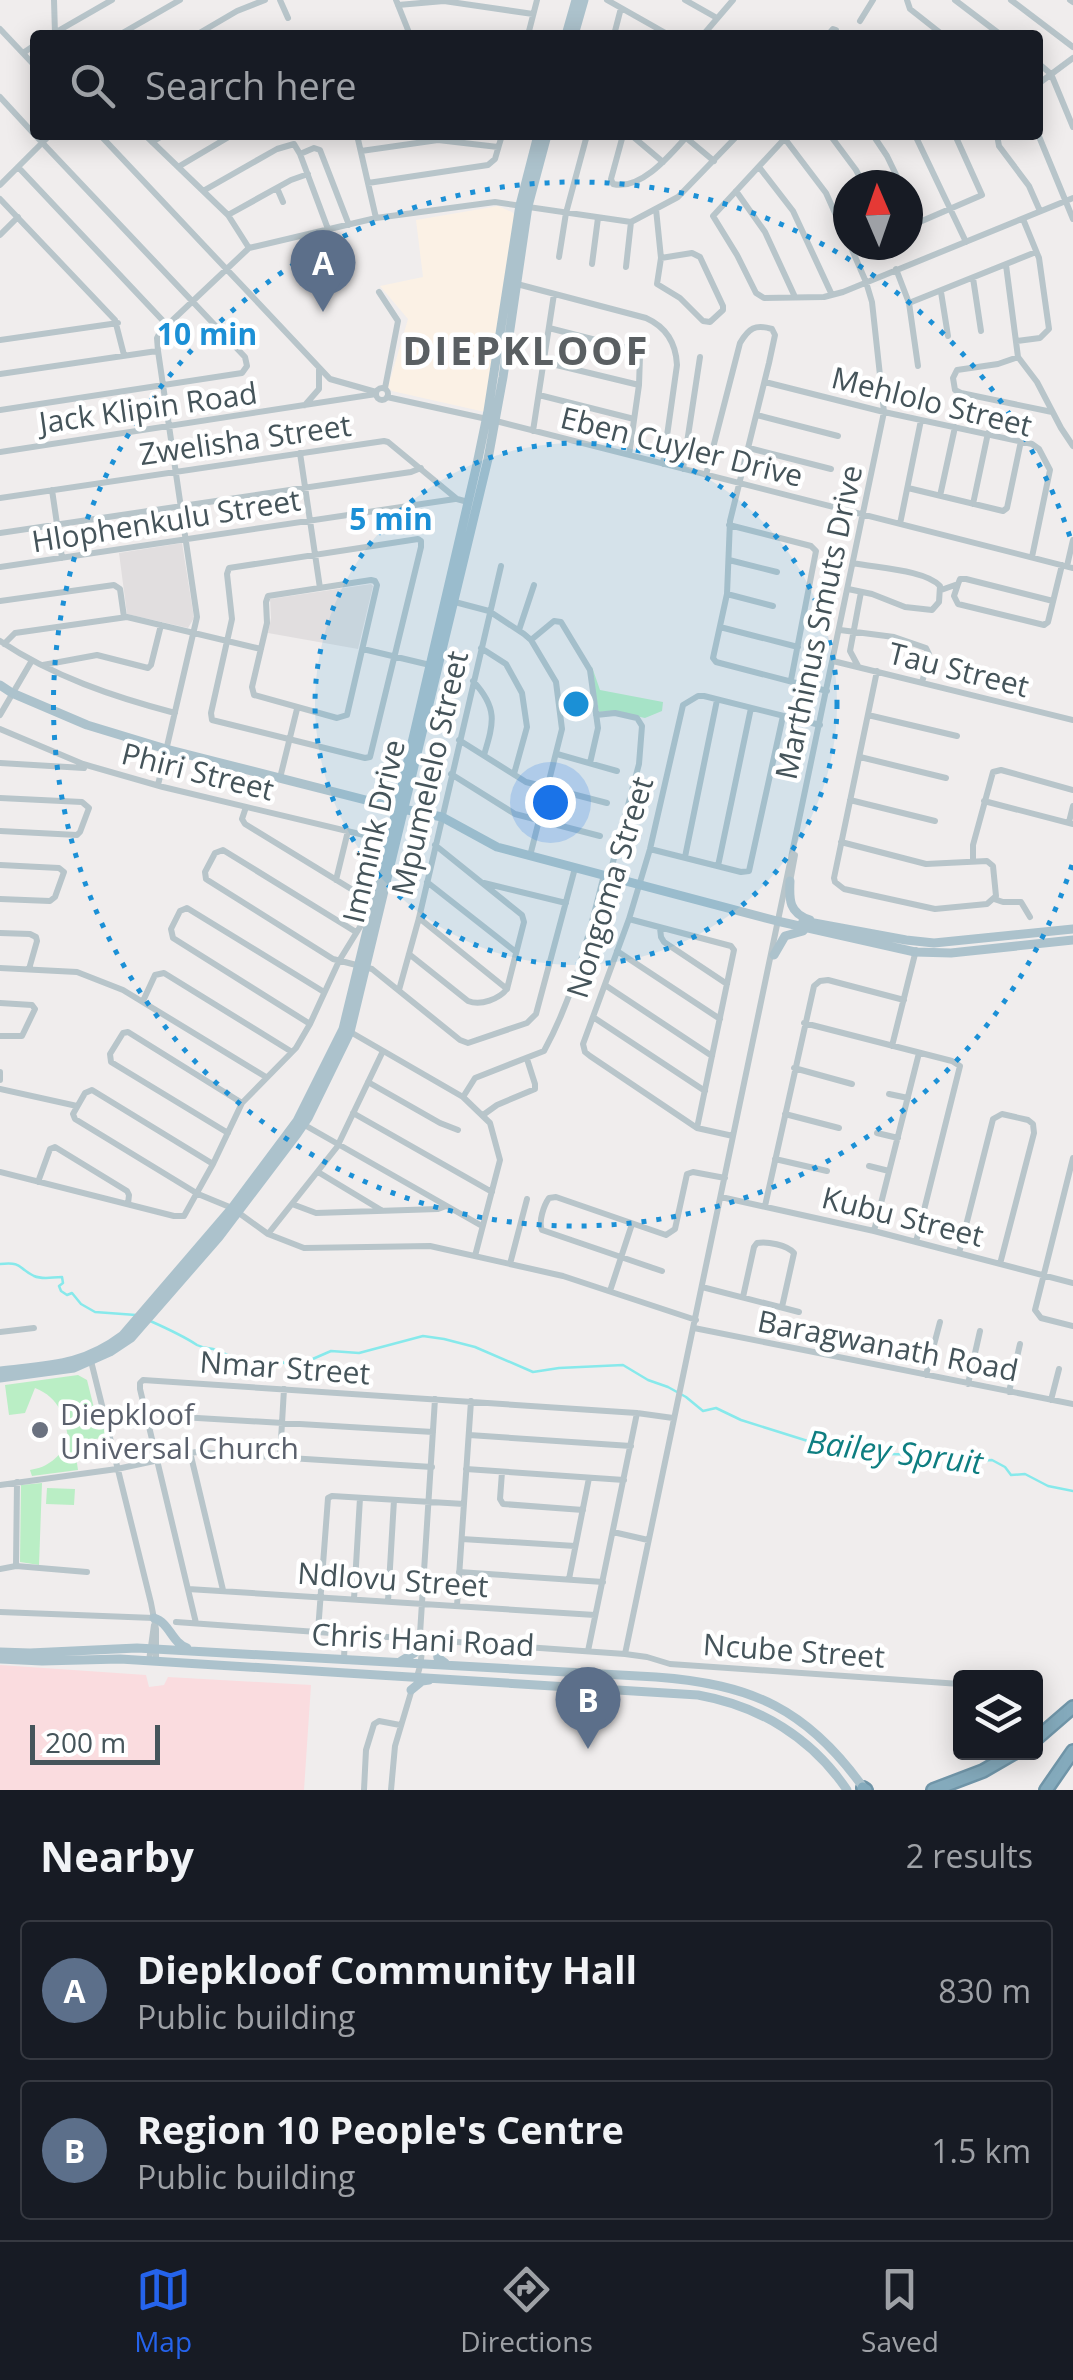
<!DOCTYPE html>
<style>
:root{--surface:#171b24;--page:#242831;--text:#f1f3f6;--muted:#9ea1a6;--line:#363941;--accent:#2563eb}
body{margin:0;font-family:"Open Sans",sans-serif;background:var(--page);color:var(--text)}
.controls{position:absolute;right:30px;bottom:30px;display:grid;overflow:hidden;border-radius:10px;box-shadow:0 5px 25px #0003}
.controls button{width:90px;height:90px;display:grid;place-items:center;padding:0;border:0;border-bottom:2px solid var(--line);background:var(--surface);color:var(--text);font:50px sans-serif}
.compass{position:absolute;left:833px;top:170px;width:90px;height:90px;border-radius:50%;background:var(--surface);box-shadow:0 5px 25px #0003;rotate:358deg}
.scale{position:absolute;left:30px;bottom:25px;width:130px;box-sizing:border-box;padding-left:10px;border:5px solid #45545a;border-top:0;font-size:28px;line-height:35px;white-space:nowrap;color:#45545a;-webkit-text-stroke:8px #fff;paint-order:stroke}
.you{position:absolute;left:550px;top:802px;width:35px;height:35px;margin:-25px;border:8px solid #fff;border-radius:50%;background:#1a73e8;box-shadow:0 0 0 15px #1a73e833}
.badge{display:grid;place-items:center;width:65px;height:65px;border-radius:50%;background:var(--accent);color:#fff;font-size:32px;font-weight:700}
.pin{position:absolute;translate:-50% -82px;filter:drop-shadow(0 2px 5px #0008)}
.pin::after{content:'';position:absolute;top:52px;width:35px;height:30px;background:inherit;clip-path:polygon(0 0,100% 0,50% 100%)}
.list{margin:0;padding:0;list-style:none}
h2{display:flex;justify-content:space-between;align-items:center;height:130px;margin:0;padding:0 40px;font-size:42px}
h2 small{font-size:32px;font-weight:400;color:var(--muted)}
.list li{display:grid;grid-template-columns:65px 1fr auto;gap:30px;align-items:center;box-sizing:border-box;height:140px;margin:0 20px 20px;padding:0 20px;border:2px solid var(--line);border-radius:10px}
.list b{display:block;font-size:38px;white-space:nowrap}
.list p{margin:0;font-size:32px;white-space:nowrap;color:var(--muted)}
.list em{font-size:32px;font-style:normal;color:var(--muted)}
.icon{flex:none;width:55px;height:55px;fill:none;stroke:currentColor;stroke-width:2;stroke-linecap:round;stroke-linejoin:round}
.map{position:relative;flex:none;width:1073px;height:1790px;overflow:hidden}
.search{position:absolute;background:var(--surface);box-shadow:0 5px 25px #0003;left:30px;right:30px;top:30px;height:110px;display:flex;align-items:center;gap:25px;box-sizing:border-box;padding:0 35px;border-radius:10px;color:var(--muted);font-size:38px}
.sheet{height:450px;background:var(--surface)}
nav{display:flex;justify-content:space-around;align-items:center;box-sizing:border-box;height:140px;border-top:2px solid var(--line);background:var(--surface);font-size:28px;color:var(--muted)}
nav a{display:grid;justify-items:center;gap:5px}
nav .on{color:var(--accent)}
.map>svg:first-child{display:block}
</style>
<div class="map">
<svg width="1073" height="1790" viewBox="0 0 1073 1790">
<rect width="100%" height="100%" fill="#f0eded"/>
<path fill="#fbf1e5" d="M498,206L512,212L515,216L485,412L392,391L388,387L408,319L380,286L423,277L416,220Z"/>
<path fill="#e1dedf" d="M182,543L194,618L188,628L127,614L119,553Z
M371,584L373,586L358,649L268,633L271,618L270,599Z"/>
<path fill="#fadcdf" d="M0,1665L146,1675L149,1687L164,1685L168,1677L311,1685L304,1790H0Z"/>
<path fill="#baeec5" d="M592,667L600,690L663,702L662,711L645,718L613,711L599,712L590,668Z
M78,1375L87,1380L99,1428L104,1429L106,1437L74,1443L78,1470L32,1476L30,1470C49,1467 57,1458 69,1443C65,1417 60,1398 35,1388L25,1413L9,1415L5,1385Z
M42,1483L39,1565L20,1562L21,1485Z
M47,1488L75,1489L74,1505L46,1504Z"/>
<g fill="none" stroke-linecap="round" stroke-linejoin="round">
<path stroke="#87e9eb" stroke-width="2.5" d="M0,1264C24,1262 16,1267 34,1276C43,1280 52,1277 62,1277L63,1283L59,1286L61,1291L67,1295L72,1293L81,1304L95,1312L136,1315
M148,1320C166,1328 182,1335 197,1345C203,1348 206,1348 213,1349C223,1352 232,1357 241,1364L278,1359L292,1368L331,1351L359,1353L423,1336L444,1339L475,1347L533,1372L559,1368L623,1365L648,1380L668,1387L686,1397L703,1411L716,1408L741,1420L811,1442L826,1440L839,1445L868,1448L885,1454L946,1455L980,1461L992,1460L1005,1467L1011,1475L1025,1474L1048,1486L1073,1491"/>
<defs>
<path id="highway" d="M1036,1739L1073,1707
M863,1788L866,1790
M933,1790L983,1771L1016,1752
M1046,1790L1073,1751"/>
</defs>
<use href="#highway" stroke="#7095a8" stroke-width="16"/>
<path stroke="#b8c5ca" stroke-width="6" d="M54,0L55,34
M280,0L288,18
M396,0L410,35
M607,0L669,35
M685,0L717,18
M907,0L910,9L943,35
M955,0L1001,35
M1011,0L1073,47
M1070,0L1073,2
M398,5L444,1L533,14
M860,21L873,0
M0,29L35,66
M51,35L112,0
M119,35L180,0
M196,35L237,11L265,0
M528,35L537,0
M614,35L621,8
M703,35L733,0
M828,35L833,29L836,30
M23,53L35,45
M1038,63L1051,74L1073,127
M1038,84L1073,58
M0,97L35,135
M1038,134L1073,219
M100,135L330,379L376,392
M145,135L228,215L249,248
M357,135L376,218
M623,135L611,179L613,184C641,191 671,154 688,135
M631,135L663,162
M782,135L826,193L848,242
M788,135L713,216L737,255L756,293L764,298L824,297L843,292L1073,198
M830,135L856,170L864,185
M873,135L887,156L901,185
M915,135L966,242
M997,135L999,146L1029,186L1040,211
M684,136L714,161
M152,142L164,135
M361,151L438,140L498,147
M300,154L314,148L320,150L349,225
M18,167L167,325
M178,167L232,135
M759,167L793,211L832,295
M368,183L488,165L495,159L502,135
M0,185L50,135
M277,188L283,202
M203,191L277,149L294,144L300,154L328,229
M736,191L765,232L795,297
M0,199L115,320L124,355
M908,199L919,222
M656,209L661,258L657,284L680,298L703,321L710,322L723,310V306L700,257L692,253L661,258
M228,215L291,180L308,174
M908,227L982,195L955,135
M0,235L18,217
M559,257L566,213L587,135
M592,264L598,218
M1006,265L1018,357L1037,382L1061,428L1073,446
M626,267L631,222
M896,269L909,303L918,366
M973,278L981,331
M517,284L646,318C666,327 676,343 677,365L663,464
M379,292L398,321L385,388
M941,292L948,336
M909,303L1036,252
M549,328L631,349L640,356L639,385L629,455
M0,340L118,323
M1017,341L1040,338L1049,329L1039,258L1023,219
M1018,357L998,364L957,370L953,378L955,390L961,393L1052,412
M544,362L639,385
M0,374L157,351
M765,382L884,412L1032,444L1039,449L1050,470L1032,557
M376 394a6 6 0 1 1 12 0a6 6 0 1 1-12 0Z
M539,395L634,419
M387,397L496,421L1073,568
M305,405L319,389V369
M0,410L242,373L247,366L245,357L35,135
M757,415L838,436
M533,431L554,294
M749,448L831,469
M0,452L376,394
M300,453L320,588
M683,469L700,357
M706,475L740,343C749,328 755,324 772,329L775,335L769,363L730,521L727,594L713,658L716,662L827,691
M908,488L1003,511L1007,508L1021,441
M52,490L62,558
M940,496L955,427
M0,498L384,441L388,442L457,499L468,502
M973,504L988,433
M900,524L921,420
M729,525L811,546L816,551L791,680
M0,533L411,472L421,468
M418,539L421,541V547L370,757L365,758L212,720L211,713L232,619L227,574L229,568Z
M729,560L777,572
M1067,566L1073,540
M0,567L455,499
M371,580L375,581L377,585L347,715L337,718L254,695L252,687L267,623L266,602L268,596Z
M958,584L954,596L958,604L1044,625L1048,622L1062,565
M848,589L872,594L905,607L932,610L939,602L940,586C926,570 877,568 853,563
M941,590L958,584L960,579H966L1053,601
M727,594L773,606
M0,601L114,585L120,589L124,617
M451,601L489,611L524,634L531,640L556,682L562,729L530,856
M720,627L798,647
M519,630L534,585
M840,630L894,637L926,648L929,654L922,683
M531,640L554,621L561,622L590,670L598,728L590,763
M0,641C52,676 114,697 175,713
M4,644L15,633L127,617L261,649
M481,648L506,664L522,693L527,727L514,774
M363,649L430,665
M833,661L1073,720
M43,665L97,655L148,668L151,665L161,625
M858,666L850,651L861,592
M473,681C498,708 494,722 484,755
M0,715L31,662
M596,715L615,713L637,718L642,726L639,764L609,877
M868,715L957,736
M0,729L83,764L163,787L389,841
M459,740L526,782L607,803
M557,754L617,771
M860,757L946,778
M0,763L84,768
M451,774L515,814L600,836
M280,778L297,709
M158,785L197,617L158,351L157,338L160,332L249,248L376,218L495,202L631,222L678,197L738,135
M0,798L82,802L89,808L80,832L77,835L0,831
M850,800L935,821
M984,801L1073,824
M246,807L242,819L245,824L374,903
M1069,822L1073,806
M841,842L926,864L987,861L993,866L996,896L987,904L935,909L844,889L835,882L834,878L877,671
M650,849L741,872L749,871L783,716
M685,857L717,700
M973,860V845L993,772L1001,770L1073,790
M0,865L59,868L64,872L55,897L50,901L0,899
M718,866L751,708
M336,880L348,831
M427,882L516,952
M790,882L795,855
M484,883L566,903
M994,899L1003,902H1021L1030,917
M419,918L507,989
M629,919L731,946L734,950L697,1128
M660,928L661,937L664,942L727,984
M356,932L223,850L215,853L205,872L206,879L209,881L333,959L372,969L460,1040L468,1043L527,1023L536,1014L575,868
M0,933L30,934L36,937L37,941L29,969
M617,951L720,1019
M409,954L468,1001C481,1006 499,999 507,989L524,922L522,915L435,845
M0,968L77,972L123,990L266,1077
M605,985L712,1056
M399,990L419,918L501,566
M143,1001L155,975L164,973L292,1052
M0,1003L32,1005L35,1009L22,1036H0
M593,1017L705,1091
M804,1023L952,1061L960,1066L916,1242
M310,1024L173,938L171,929L180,911L187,908L324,992
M347,1030L463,1097L490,1123L500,1160L475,1256
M892,1046L916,950
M794,1068L852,1084
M0,1072V1080
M368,1082L440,1123L458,1130
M0,1089L77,1106
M889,1094L908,1098
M463,1097L475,1078L544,1051C575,994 588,937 604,875
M353,1113L492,1192
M785,1114L839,1128
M483,1115L497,1105L535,1089V1084L527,1059
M301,1123L482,1226
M228,1133L111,1062L110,1054L123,1033L128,1032L242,1103
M877,1133L898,1138
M733,1136L697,1128L590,1056L585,1052L583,1044L629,919L650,849L683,705L698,696H704L820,725
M1073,1158L1035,1310L1041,1318L1073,1326
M775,1159L827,1171
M213,1164L92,1090L85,1093L73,1114L75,1119L198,1194L232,1208L268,1234L304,1248L430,1246L563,1276L696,1320
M869,1166L889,1171
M0,1172L174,1216H184L213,1164L242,1103L296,1048L310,1024L339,961L363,922
M318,1172L381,1210
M38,1182L50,1149L55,1147L127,1191L129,1195L128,1204
M721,1197L874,1231L1073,1283
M292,1204L316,1213L438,1209L446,1206
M765,1206L814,986L820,981L828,980L904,1000
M874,1231L919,1053
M268,1234L337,1147L383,1051
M959,1253L993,1119L1002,1114L1028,1120L1033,1124L1034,1133L1000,1264
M510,1264L527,1199
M662,1271L542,1230C538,1222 544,1205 549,1198L556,1197L666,1235L675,1229L687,1174L693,1172L725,1178
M702,1287L799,1312
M610,1291L632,1224
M743,1297L754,1247L757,1243C767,1241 787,1245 794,1253L782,1307
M694,1328L1073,1404
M0,1332L34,1328
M91,1361L151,1603L156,1629V1662
M926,1375L940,1322
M968,1384L980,1331
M1009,1392L1020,1344
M1051,1400L1059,1369
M147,1415L433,1432
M469,1435L631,1446
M190,1452L223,1590
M280,1457L284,1389
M466,1469L624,1480
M502,1472L500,1499L503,1504L583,1510
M0,1485L117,1469L196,1452L432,1467
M613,1532L648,1540
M462,1539L575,1546
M16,1566L17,1482
M0,1569L16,1566L87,1572
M459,1572L603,1582
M569,1579L589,1478
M188,1589L595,1615
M354,1599L360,1498
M388,1601L394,1500
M457,1606L471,1401
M0,1612L154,1618
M176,1622L625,1654L647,1657L670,1664L960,1684
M196,1623L140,1389V1383L143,1380L637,1413L673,1418
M318,1631L328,1498L332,1496L464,1504
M588,1651L637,1413
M625,1654L884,412L872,302L866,282L850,245
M344,1659L345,1633
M149,1661L154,1625
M417,1677C421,1664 424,1648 420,1634L435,1399
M364,1790L366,1750L374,1724L379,1721L400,1725
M391,1790L395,1746L412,1689"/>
<path stroke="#acc2cc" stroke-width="9" d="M566,35L576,0
M574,35L584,0
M0,685L12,693L87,725L166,749L393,807L442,817L497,847L777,921L915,952L951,953L1073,940
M790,881C789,900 789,913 810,920
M803,921L906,940L934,943L1073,929
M774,955L785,936L803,931
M0,1371C49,1365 82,1366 123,1335L232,1208L297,1121L343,1029L398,803L477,464L488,411L520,205L538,135
M0,1378L74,1368L110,1352L131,1338L219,1237L297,1134L308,1118L350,1032L488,459L503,377L528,206L547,135
M154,1618C170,1623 171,1642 187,1648
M0,1652L30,1653L137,1648L656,1677C752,1684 808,1709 865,1790
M0,1659L42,1661L120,1659L698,1695C760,1706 812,1738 847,1790
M401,1661L416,1652
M445,1663L438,1658C436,1648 441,1644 450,1641
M411,1690L422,1681L429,1680"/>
<use href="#highway" stroke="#84aabc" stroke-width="11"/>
</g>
<circle cx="576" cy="704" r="261" fill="#1b90d6" fill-opacity=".12"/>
<g fill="none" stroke="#1b90d6" stroke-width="5" stroke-dasharray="5 10">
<circle cx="576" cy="704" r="261"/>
<path d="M1072 865A522 522 0 1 1 1072 543"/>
</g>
<circle fill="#6b7280" stroke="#fff" stroke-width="4" cx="40" cy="1430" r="10"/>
<g text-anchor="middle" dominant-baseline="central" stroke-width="9" stroke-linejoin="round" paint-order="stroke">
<g font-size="30" fill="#45545a" stroke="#fff">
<text transform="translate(932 401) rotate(14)">Mehlolo Street</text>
<text transform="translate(148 407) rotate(-8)">Jack Klipin Road</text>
<text transform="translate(245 439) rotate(-8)">Zwelisha Street</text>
<text transform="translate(682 446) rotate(14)">Eben Cuyler Drive</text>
<text transform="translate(166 520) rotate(-9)">Hlophenkulu Street</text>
<text transform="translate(818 622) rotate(-78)">Marthinus Smuts Drive</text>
<text transform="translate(959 669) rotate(14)">Tau Street</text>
<text transform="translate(198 771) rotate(14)">Phiri Street</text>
<text transform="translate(429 773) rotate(-77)">Mpumelelo Street</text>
<text transform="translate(373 831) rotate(-77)">Immink Drive</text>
<text transform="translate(609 887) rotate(-73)">Nongoma Street</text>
<text transform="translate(903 1216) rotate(14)">Kubu Street</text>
<text transform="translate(888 1345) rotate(11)">Baragwanath Road</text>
<text transform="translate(285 1367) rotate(4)">Nmar Street</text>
<text transform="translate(393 1579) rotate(4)">Ndlovu Street</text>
<text transform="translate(423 1639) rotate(3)">Chris Hani Road</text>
<text transform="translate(794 1650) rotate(4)">Ncube Street</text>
</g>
<g font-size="30" fill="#5b616d" stroke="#fff" text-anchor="start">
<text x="60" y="1413">Diepkloof<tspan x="60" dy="34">Universal Church</tspan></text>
</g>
<g font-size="32" font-style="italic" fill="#0e7e81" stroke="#fff">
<text transform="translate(895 1451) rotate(7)">Bailey Spruit</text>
</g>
<g font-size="40" font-weight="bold" letter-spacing="2.5" fill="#5a5f62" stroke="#fff">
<text x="526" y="349">DIEPKLOOF</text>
</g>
</g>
<circle cx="576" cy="704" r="15" fill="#1b90d6" stroke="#fff" stroke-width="5"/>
<g font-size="30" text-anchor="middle" font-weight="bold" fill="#1b90d6" stroke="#fff" stroke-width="9" stroke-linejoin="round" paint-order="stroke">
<text x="207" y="345">10 min</text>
<text x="391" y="530">5 min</text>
</g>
</svg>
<div class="controls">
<button><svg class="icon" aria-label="layers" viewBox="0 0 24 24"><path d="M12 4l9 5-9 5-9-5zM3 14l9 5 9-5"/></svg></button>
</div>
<svg class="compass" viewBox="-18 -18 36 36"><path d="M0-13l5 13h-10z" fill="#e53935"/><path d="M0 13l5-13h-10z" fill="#9ea1a6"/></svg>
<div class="scale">200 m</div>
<div class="you"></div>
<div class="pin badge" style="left:323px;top:312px;background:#5c6f8a">A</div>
<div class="pin badge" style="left:588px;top:1749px;background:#5c6f8a">B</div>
<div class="search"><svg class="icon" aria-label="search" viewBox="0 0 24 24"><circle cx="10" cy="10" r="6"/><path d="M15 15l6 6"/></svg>Search here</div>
</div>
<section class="sheet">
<h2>Nearby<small>2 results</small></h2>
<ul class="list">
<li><span class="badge" style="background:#5c6f8a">A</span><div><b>Diepkloof Community Hall</b><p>Public building</p></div><em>830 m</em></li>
<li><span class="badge" style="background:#5c6f8a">B</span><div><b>Region 10 People's Centre</b><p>Public building</p></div><em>1.5 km</em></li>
</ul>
</section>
<nav>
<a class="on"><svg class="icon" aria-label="map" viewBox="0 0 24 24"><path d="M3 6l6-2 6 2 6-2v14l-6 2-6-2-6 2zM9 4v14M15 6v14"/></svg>Map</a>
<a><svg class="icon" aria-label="directions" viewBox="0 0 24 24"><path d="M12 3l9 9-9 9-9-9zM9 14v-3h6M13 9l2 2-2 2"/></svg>Directions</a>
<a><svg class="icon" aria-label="saved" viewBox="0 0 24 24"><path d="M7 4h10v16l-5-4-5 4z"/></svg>Saved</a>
</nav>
